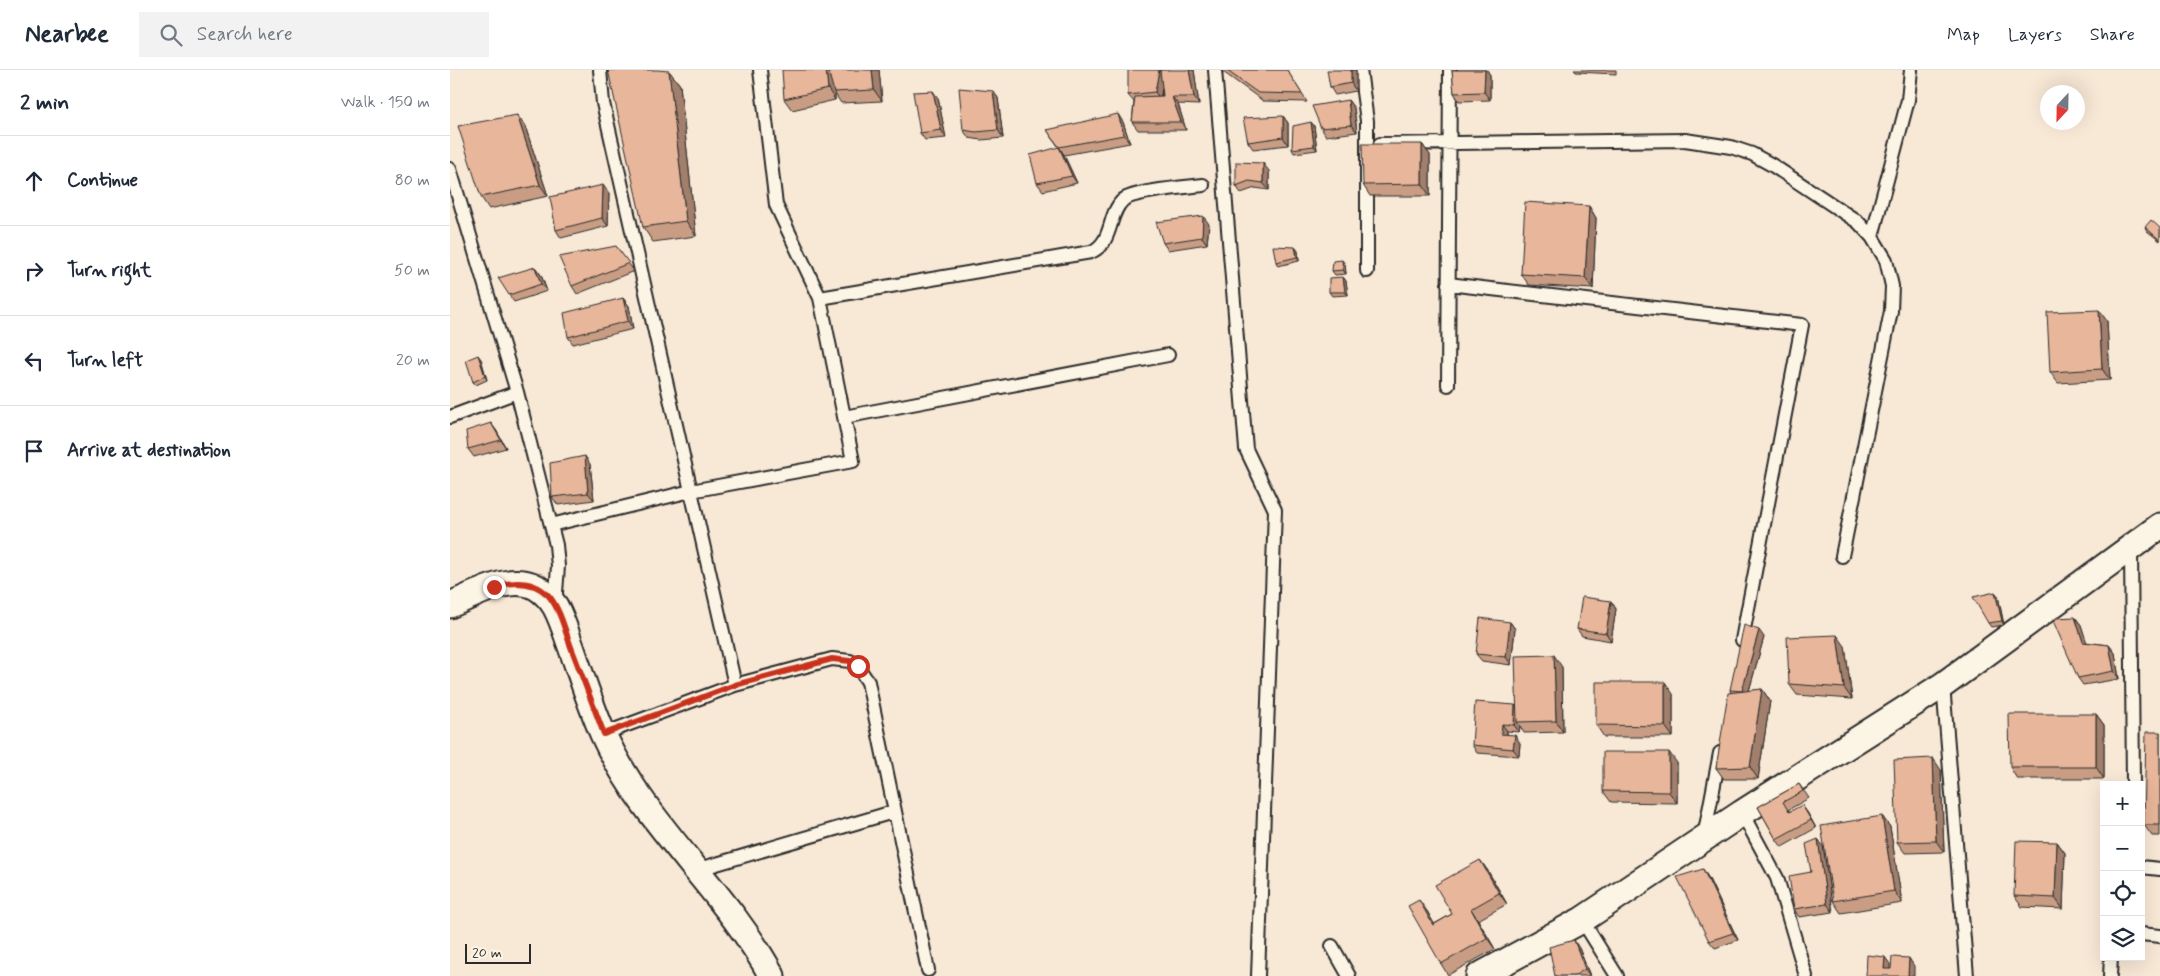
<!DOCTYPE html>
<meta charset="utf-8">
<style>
:root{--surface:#fff;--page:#f2f2f3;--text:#1f2937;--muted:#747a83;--line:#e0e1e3}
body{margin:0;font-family:Mynerve,sans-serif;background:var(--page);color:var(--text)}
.controls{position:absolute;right:15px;bottom:15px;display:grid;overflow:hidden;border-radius:0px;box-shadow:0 5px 20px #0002}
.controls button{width:45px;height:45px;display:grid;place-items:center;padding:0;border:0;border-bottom:1px solid var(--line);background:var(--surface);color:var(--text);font:25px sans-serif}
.compass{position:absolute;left:1590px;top:15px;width:45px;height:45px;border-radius:50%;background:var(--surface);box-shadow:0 5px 20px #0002;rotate:202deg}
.scale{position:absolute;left:15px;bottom:12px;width:66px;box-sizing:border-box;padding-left:5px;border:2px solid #2b2b2b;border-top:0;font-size:14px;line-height:18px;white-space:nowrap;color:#2b2b2b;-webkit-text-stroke:4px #fcf5e5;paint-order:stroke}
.stop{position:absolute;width:15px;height:15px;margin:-11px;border:4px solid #c8321e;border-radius:50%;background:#fff}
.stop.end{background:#c8321e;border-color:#fff;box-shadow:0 1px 5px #0008}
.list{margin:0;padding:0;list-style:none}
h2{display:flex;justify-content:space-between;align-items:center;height:65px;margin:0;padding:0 20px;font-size:21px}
h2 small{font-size:16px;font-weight:400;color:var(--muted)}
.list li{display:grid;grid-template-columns:32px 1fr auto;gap:15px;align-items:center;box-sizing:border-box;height:90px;padding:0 20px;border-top:1px solid var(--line)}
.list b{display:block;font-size:19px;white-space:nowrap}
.list em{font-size:16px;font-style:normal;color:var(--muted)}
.icon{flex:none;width:28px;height:28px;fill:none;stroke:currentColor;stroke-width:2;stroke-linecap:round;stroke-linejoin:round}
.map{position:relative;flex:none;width:1710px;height:906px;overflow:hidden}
header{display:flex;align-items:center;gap:30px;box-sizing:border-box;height:70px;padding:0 25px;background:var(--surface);border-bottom:1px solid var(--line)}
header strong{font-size:24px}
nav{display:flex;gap:28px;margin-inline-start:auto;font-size:18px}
.search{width:350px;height:45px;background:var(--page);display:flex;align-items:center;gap:12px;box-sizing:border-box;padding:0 18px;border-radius:0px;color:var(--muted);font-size:19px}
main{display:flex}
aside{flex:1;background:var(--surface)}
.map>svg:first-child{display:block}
</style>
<header>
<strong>Nearbee</strong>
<div class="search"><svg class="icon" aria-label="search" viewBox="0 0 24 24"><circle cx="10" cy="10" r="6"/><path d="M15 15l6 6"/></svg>Search here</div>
<nav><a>Map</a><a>Layers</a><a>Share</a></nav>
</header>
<main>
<aside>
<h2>2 min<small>Walk · 150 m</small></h2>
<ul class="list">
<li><svg class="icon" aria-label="ahead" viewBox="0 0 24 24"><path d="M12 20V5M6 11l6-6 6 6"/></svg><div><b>Continue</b></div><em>80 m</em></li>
<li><svg class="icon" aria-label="right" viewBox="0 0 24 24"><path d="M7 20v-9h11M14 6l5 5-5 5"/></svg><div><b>Turn right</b></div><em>50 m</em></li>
<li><svg class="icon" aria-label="left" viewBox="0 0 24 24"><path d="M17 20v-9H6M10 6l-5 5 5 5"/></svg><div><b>Turn left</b></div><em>20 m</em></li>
<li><svg class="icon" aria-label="arrive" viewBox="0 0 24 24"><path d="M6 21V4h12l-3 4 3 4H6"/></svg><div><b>Arrive at destination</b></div></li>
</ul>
</aside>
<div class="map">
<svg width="1710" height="906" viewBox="0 0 1710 906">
<rect width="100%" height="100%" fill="#f8e8d6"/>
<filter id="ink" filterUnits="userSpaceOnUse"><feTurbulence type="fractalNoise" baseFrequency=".02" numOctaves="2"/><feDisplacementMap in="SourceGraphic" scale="10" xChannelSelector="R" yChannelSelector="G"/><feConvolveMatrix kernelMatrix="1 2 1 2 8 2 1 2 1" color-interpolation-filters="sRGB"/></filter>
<g filter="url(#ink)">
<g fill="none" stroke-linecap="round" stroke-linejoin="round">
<defs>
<path id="service" d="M150,0L153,33L285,615
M765,0L796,379L825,440L808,906
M910,0L917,51V201
M930,74L1235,70L1281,77L1302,84L1322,95L1408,152L1422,167L1436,190L1442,216L1441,241L1392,486
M0,99L67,322L106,475L108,496L105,536
M1422,167L1458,30L1461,0
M998,214L1352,255L1292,570
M370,228L641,182C664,172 657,145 673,130C684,121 737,117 753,115
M998,315L1000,0
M0,347L67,322
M394,347L718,285
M101,455L241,421L403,391L370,228L326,135L310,0
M1681,477L1683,715
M1493,615L1517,906
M153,664L285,615L382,589L400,591L408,597L418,612L478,900
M1292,743L1327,808L1356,906
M1254,767L1270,683
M1691,797L1710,799
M246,800L443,742
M1132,850L1167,906
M1691,864L1710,866
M882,876L899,906
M1660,906L1661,887"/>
<path id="minor" d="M0,535C25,525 59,503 86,517C94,522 100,528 105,536C111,547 115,559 119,571C130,602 140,634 153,664C194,755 275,819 322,906
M1029,906L1132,850L1292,743L1493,615L1710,456"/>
</defs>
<use href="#service" stroke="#2b2b2b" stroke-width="16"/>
<use href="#minor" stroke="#2b2b2b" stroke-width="29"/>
<use href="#service" stroke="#fcf5e5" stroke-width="12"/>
<use href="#minor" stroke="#fcf5e5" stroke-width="25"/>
</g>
<path fill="#c89d84" stroke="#2b2b2b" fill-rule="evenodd" d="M429,0L432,31L391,33L385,24V30L342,40L334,29Z
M744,0L749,35L728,34L736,60H688L682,52L684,32L678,25ZM712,19L713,26H711L712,22Z
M772,0H837L857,32L813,31L773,2Z
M906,0V21L885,25L880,17Z
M1002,0H1037L1040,5V30L1009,31L1004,23Z
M1124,0H1166V4L1126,2Z
M219,1L230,15L246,166L203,172L193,157Z
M543,21L548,28L553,68L531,70L519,68L513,60Z
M488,28L496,68L475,70L470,63Z
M898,30L904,38L907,62L876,66L871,58Z
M67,45L75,56L98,126L39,139L31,127Z
M833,46L838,53V75L803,79L798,72Z
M673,52L680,73L614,85L597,60Z
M861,52L864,56L867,80L844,83L842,79Z
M972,74L980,85V126H920L913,115Z
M609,77L614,85L627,113L593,121L587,113Z
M819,101V120L805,118L791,123L786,116Z
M159,123L158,156L111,168L106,160Z
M1139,136L1146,148L1143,219L1079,215L1071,204Z
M759,154L757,174L718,180L713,173Z
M1695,157L1710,158V171L1697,161Z
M166,176L184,201L127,224L122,216Z
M845,177L848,181L849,191L828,196L826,192Z
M895,194L896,204L885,205L882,201Z
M85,197L91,205L97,221L64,232L59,225Z
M893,207L896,211L898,225L882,226L879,222Z
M173,228L179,236L183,259L123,274L118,267Z
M1657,251L1660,310L1608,313L1600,302Z
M31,289L37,310L26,315L23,312Z
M46,360L56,378L24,387L18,379Z
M140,394L144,430L108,435L102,427Z
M1545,522L1548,526L1554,555L1541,557L1538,553Z
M1161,531L1166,539L1161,571L1132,566L1127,559Z
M1625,547L1631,555L1636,572L1659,575L1665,583L1669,609L1633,615L1628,608Z
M1060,552L1065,559L1061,595L1032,591L1026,584Z
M1314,567L1299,621L1312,619L1320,631L1308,709H1274L1266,698L1281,623L1280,620Z
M1395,576L1402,629L1347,625L1339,614Z
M1112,597L1113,662L1074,663L1070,656L1069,662L1057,661V664L1070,673L1069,686L1027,683L1022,675Z
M1223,624V667H1154L1146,655Z
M1646,644L1654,655V709H1567L1560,697Z
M1710,662V766H1702L1694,755Z
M1227,693V733L1161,732L1153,721Z
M1491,700L1494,782L1455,783L1447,772Z
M1349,714L1359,728L1338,740L1339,741L1357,742L1366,758L1332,777L1326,769L1308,737Z
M1432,746L1440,757L1452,833L1391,843L1383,831Z
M1368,769L1373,776L1383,842L1349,847L1344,839L1361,802Z
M1607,772L1615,783L1613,839L1572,837L1564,826Z
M1030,790L1038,801L1057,834L1028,850L1045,879L998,905L991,894L977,841L984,854L1002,844Z
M1258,807L1288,870L1265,878L1259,871Z
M1129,878L1140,906H1105Z"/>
<path fill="#a27f6c" stroke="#2b2b2b" d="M376,0H382L384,22L385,24V30L378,19Z
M422,0H429L432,31L424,20Z
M709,0H712L715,4L710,29L705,22Z
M739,0H744L749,35L744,27Z
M901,0H906V21L901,13Z
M1035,0H1037L1040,5V30L1034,22Z
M219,1L230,15L246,166L236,151Z
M483,21L488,28L496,68L491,60Z
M543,21L548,28L553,68L548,60Z
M722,27L728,34L736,60L731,52Z
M898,30L904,38L907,62L901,55Z
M668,44L673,52L680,73L674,65Z
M67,45L75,56L98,126L90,115Z
M833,46L838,53V75L833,67Z
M861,52L864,56L867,80L864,76Z
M972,74L980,85V126L972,114Z
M609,77L614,85L627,113L622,106Z
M813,93L819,101V120L813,113Z
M153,115L159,123L158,156L152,148Z
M1139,136L1146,148L1143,219L1135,208Z
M753,146L759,154L757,174L752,167Z
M845,177L848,181L849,191L847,187Z
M892,190L895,194L896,204L893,200Z
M85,197L91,205L97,221L91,214Z
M893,207L896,211L898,225L895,222Z
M173,228L179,236L183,259L178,251Z
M1649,240L1657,251L1660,310L1652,299Z
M28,285L31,289L37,310L35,306Z
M41,353L46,360L56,378L51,370Z
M135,386L140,394L144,430L138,423Z
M1545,522L1548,526L1554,555L1552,551Z
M1161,531L1166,539L1161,571L1156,563Z
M1625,547L1631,555L1639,579L1633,572Z
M1060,552L1065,559L1061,595L1056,587Z
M1309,560L1314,567L1297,628L1292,621Z
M1387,565L1395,576L1402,629L1394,618Z
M1659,575L1665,583L1669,609L1664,601Z
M1104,585L1112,597L1113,662L1106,651Z
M1215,612L1223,624V667L1215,656Z
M1312,619L1320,631L1308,709L1300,697Z
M1065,635L1071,642L1067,652L1070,656L1069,662L1064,655Z
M1646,644L1654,655V709L1646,697Z
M1052,654L1057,661V671L1051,664Z
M1065,665L1070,673L1069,686L1063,679Z
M1219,682L1227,693V733L1219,722Z
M1483,688L1491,700L1494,782L1486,771Z
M1352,735L1357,742L1366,758L1361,750Z
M1432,746L1440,757L1452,833L1444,821Z
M1368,769L1373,776L1383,842L1377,834Z
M1607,772L1615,783L1613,839L1605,828Z
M1030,790L1038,801L1057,834L1049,823Z
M1253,799L1258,807L1288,870L1283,863Z
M969,830L977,841L991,866L983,855Z
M1021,839L1028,850L1045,879L1037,868Z
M1124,870L1129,878L1140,906L1135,899Z
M1435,887L1440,894V906L1434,899Z
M1459,888L1464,896V906H1458Z"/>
<path fill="#e8b69a" stroke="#2b2b2b" d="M158,0H207L219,1L236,151L193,157Z
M332,0H376L378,19L334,29Z
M378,0H422L424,20L384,22Z
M678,0H709L705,22L678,25Z
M710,0H739L744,27H722L731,52H682L685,27L713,26Z
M776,0H837L852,24L808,23Z
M877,0H901V13L880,17Z
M1002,0H1035L1034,22L1004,23Z
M509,18L543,21L548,60L526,62L513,60Z
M483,21L491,60L470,63L463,22Z
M898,30L901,55L871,58L862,36Z
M668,44L674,65L609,77L597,60Z
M67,45L90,115L31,127L8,56Z
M833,46V67L798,72L793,48Z
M861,52L864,76L842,79L843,56Z
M912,74H972V114L913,115Z
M609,77L622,106L587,113L580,85Z
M786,92L813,93V113L799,111L786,116Z
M153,115L152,148L106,160L100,127Z
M1075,132L1139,136L1135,208L1071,204Z
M753,146L752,167L713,173L706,152Z
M1701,150L1710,158V170L1695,157Z
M166,176L179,193L122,216L109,187Z
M823,176L845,177L847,187L826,192Z
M892,190L893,200L882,201L883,191Z
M85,197L91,214L59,225L48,208Z
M893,207L895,222H879V208Z
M173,228L178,251L118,267L114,243Z
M1649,240L1652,299L1600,302L1597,242Z
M28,285L35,306L23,312L16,290Z
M41,353L51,370L18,379L16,361Z
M135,386L138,423L102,427L100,393Z
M1545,522L1552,551L1538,553L1523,527Z
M1132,527L1161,531L1156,563L1127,559Z
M1625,547L1633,572L1659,575L1664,601L1628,608L1604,553L1606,548Z
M1030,548L1060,552L1056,587L1026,584Z
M1294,555L1309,560L1292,621L1280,620Z
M1387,565L1394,618L1339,614L1337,567Z
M1104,585L1106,651L1067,652L1065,586Z
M1146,612H1215V656L1146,655Z
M1312,619L1300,697L1266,698L1278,623Z
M1025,632L1065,635L1064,655L1052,654L1051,664L1065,665L1063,679L1022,675Z
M1559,644H1646V697H1560Z
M1696,662H1710V755H1694Z
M1153,682H1219V722L1153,721Z
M1483,688L1486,771L1447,772L1444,690Z
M1349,714L1353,721L1333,732L1339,742L1352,735L1361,750L1326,769L1308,737Z
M1652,730H1654V779H1652Z
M1432,746L1444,821L1383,831L1371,756Z
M1368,769L1377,834L1344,839L1339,806L1361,802L1356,774Z
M1566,771L1607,772L1605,828L1564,826Z
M1030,790L1049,823L1021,839L1037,868L991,894L958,836L969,830L983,855L1002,844L985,815Z
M1253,799L1283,863L1259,871L1227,807Z
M1124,870L1135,899L1124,906H1105L1099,877Z
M1417,885L1435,887L1434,899H1441L1442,887L1459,888L1458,906H1416Z"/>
</g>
<g fill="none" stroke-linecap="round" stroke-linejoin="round" filter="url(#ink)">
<path stroke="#c8321e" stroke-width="6" d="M44,517C63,511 83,510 98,525C110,538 115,561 121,577C132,606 143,635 154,664L285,615L382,589L400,591L408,596"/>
</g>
</svg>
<div class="controls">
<button>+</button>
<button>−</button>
<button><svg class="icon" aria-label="locate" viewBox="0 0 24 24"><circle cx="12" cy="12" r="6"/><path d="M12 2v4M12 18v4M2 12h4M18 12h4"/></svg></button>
<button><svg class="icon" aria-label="layers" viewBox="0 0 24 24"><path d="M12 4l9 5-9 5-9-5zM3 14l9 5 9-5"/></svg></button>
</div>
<svg class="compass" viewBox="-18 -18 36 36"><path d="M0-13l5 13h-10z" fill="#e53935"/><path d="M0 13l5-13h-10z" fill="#747a83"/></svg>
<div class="scale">20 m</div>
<div class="stop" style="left:408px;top:596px"></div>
<div class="stop end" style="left:44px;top:517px"></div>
</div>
</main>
